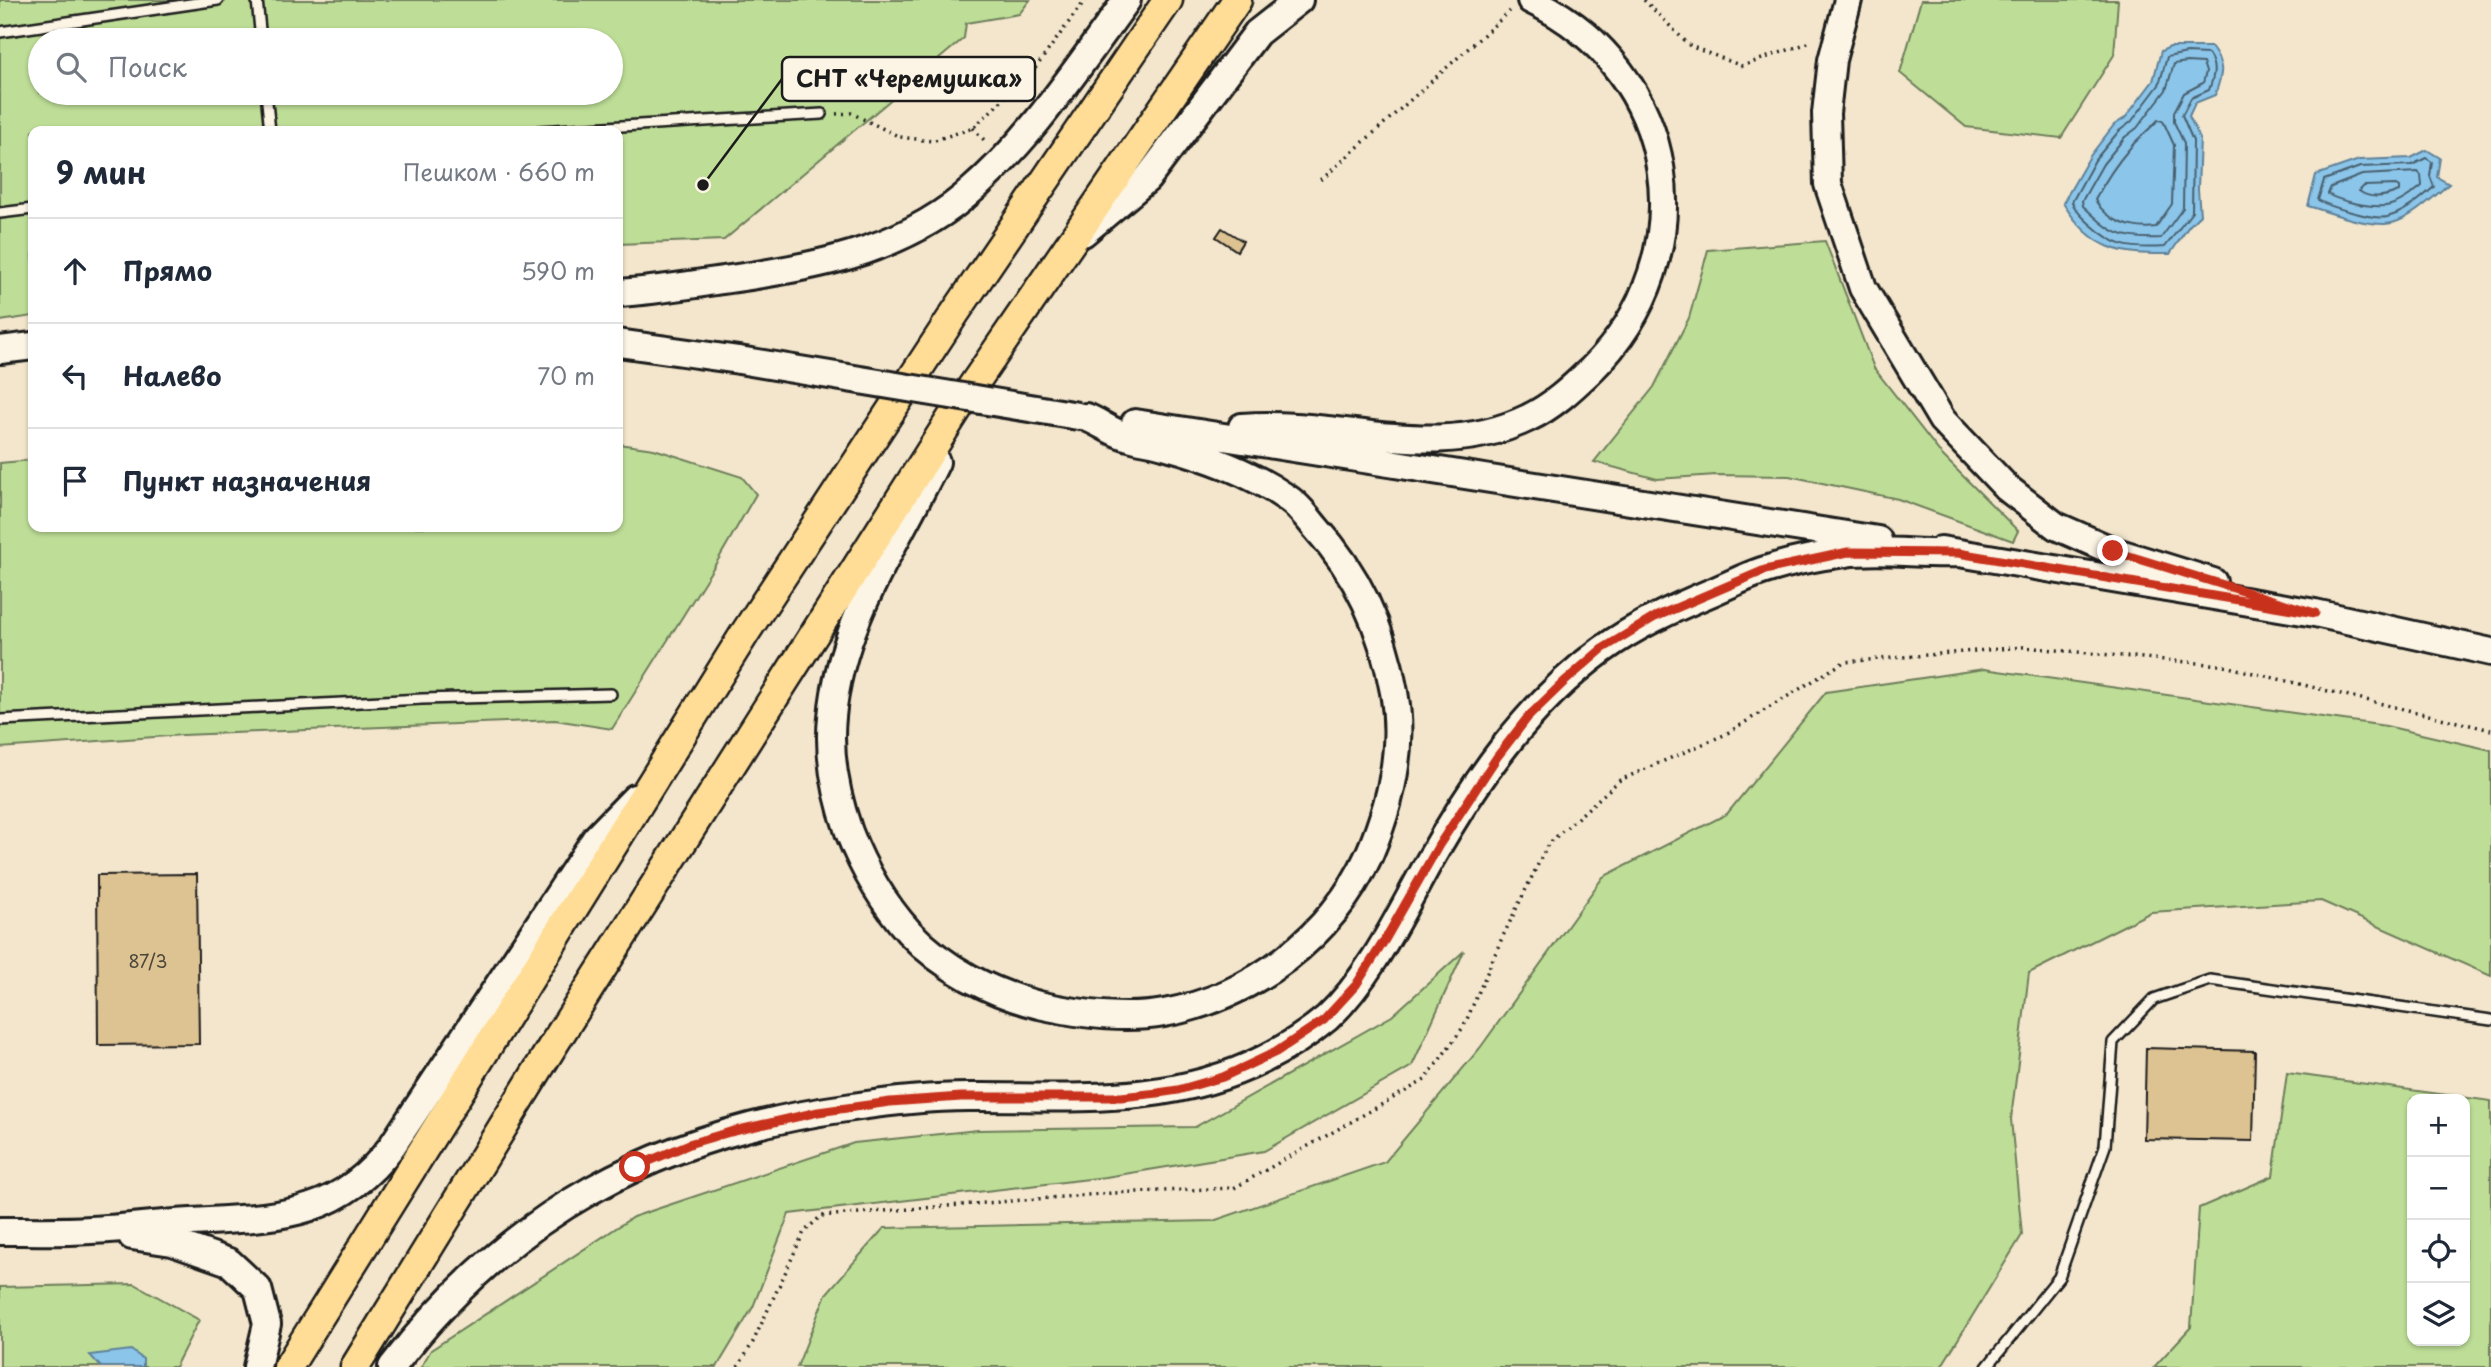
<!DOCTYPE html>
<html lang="ru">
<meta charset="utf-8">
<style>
:root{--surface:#fff;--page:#f2f2f3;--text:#1f2937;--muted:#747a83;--line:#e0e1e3}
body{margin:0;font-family:"Playpen Sans",sans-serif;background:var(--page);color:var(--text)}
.controls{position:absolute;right:21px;bottom:21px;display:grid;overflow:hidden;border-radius:14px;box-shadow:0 2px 5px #0004}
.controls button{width:63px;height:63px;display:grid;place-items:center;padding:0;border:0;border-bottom:2px solid var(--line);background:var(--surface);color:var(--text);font:35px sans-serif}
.stop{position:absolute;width:21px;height:21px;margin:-16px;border:5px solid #c8321e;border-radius:50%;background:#fff}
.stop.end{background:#c8321e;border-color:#fff;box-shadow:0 2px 7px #0008}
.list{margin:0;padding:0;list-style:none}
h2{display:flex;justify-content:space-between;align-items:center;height:91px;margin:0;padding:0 28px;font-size:30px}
h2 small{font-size:23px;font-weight:400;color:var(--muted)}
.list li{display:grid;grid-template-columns:46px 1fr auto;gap:21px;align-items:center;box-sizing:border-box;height:105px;padding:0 28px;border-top:2px solid var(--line)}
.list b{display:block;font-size:26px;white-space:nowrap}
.list em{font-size:23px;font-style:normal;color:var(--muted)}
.icon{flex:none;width:38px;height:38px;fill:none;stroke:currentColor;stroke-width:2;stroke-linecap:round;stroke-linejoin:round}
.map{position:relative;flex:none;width:2491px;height:1367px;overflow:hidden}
.search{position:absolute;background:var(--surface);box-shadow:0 2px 5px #0004;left:28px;top:28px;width:595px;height:77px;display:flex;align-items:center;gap:18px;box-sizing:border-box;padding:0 24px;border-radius:38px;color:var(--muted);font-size:26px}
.panel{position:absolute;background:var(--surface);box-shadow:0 2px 5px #0004;left:28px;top:126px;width:595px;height:406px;border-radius:14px}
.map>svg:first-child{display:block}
</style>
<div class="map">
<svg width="2491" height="1367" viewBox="0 0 2491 1367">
<rect width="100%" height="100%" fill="#f3e6cc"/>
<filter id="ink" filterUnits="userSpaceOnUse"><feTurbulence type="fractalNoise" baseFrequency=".0143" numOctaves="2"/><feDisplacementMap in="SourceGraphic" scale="14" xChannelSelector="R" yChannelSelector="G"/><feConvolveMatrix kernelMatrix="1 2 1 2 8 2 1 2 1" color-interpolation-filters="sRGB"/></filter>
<g filter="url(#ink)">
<path fill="#bede97" stroke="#6d7d5a" stroke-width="2" fill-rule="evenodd" d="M0,0H1030L1019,14L966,23L964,38L724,240L618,244V131H33V316L0,321ZM40,40H611V93H40Z
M1921,0H2118L2114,55L2061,138L1966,127L1900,73Z
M1825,241L1874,368L1942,455L2018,531L2013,541L1898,499L1789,476L1716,475L1657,479L1594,462L1654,387L1689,318L1708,250Z
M618,444L654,449L742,477L756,494L718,560L612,729L555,720L183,735L0,748V463L33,460V527H618Z
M1984,669L2386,726L2491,750V976L2321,901L2151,912L2029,973L2011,1119L2022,1235L1941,1367H797L826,1294L884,1228L1213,1221L1385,1162L1480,1048L1603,877L1727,814L1826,692Z
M1464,951L1412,1066L1264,1151L1106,1177L789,1214L753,1307L717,1367H421L431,1350L633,1217L854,1143L978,1130L1195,1127L1392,1016Z
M2287,1073L2491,1101V1367H2154L2191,1327L2199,1208L2273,1176ZM2412,1099H2465V1341H2412Z
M135,1284L199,1320L175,1367H0V1287Z"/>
<path fill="#8bc5ea" stroke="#5f8198" stroke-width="2" d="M2170,47H2211C2226,66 2222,74 2215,95L2195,103L2189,116L2200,139L2198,189L2200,215L2189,226L2170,254C2119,255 2092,250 2063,203L2090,156L2114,125L2125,118L2153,81L2161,51Z
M2427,150L2440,158L2437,177L2449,184C2433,197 2405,225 2384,224C2359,224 2332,213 2308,206L2316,175L2359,160L2411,158Z
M131,1350L143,1359V1367H101L90,1355Z"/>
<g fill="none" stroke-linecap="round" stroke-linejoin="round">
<path stroke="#48606e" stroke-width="2" d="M2187,53L2208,54C2217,66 2214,76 2209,90L2191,98L2182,115L2193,141L2192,212L2165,247C2129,249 2116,248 2089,223C2082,216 2075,211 2072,202L2095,160L2119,131L2131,122L2159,85L2167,57Z
M2187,62L2203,63L2206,72L2203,83L2184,93L2174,112V122L2184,143L2183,208L2161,238C2120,240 2112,233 2083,206L2082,201L2103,164L2125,137L2137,128L2166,90L2174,64Z
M2158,120L2163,121L2174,145L2172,204L2156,227C2132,230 2108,222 2095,200C2105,181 2116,164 2130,148C2138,138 2149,130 2158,120Z
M2426,158L2432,162L2430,176L2434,187C2420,199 2406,212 2387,217C2374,220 2330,207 2318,200L2324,180L2360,167L2412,165Z
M2418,172L2421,175L2422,186C2396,207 2387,210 2354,203C2345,201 2335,199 2328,194L2331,187L2362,175Z
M2396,185L2399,187V191C2385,197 2371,200 2359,191L2364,186Z"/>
</g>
<path fill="#ddc292" stroke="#1c1c1c" stroke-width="2" d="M1222,228L1243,241L1237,251L1216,237Z
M197,874L199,1044L98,1045L97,875Z
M2146,1048L2255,1051L2253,1141L2144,1139Z"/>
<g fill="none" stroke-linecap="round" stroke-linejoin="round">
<defs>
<path id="service" d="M257,0L261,40
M0,32L218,0
M266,93L270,131
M539,131L822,114
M0,213L33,209
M0,720L422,699L611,694
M1987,1367L2059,1277L2105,1146L2113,1042L2154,999L2210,980L2491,1020"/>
<path id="secondary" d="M1848,0L1832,60L1826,113L1828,184L1863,288L1942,420L2007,488L2056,526L2113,551L2213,582
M1083,233L1147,179L1257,33L1299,0
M618,293C653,291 688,285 723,280C809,268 897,253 965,196C1030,141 1077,68 1127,0
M618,343L739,360
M0,350L33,346
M1135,423L1878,540
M1242,427C1338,419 1436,463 1528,418C1552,407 1572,388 1591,370C1707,256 1680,70 1531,0
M936,462C896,545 840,622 832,717C828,756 836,795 849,832C863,868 883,903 909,932C944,969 991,993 1039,1005C1079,1014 1124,1020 1164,1013C1253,997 1332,936 1369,855C1391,804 1404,747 1394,692C1383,630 1358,574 1316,528C1307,517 1298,505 1287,498C1250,472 1207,457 1164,445C1151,441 1136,440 1123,435C1110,431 1099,422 1086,417
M1941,550L2315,613L2491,652
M0,1231C30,1231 61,1232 91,1230C119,1229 148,1225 176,1223C264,1216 333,1225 392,1146L596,838L635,798
M132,1236L172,1242L229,1262L258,1289L267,1324L257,1367
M392,1367C508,1214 657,1134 846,1108C886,1102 927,1097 968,1097C1070,1096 1169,1107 1264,1059C1286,1048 1308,1034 1327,1018C1371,977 1401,912 1430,860C1474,782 1528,704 1602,650C1635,626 1672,609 1710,593C1727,586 1744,577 1762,571C1786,563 1820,556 1845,553C1881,548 1921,555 1958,553"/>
<path id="primary" d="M288,1367L745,633L955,313L1168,0
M355,1367L552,1047L963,400L1237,0"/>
</defs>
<use href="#service" stroke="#1c1c1c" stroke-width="14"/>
<use href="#secondary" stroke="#1c1c1c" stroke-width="32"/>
<use href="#primary" stroke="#1c1c1c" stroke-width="33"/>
<path stroke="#1c1c1c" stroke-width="3.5" stroke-dasharray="2 5" stroke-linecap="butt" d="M1644,0L1690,46L1742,66L1811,42
M836,114L851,113L900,137L932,141L973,128L1034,70L1085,0
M973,128L986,142
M1321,180L1510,11
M738,1367L753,1342L804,1232L821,1216L1113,1193L1234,1188L1425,1080L1464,1026L1502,938L1548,844L1620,780L1724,735L1844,662L2023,647L2220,665L2491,730"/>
<use href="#service" stroke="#fcf5e5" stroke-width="9"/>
<use href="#secondary" stroke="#fcf5e5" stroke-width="26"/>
<use href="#primary" stroke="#ffdd96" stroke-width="28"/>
<defs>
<path id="secondary-bridge" d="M739,360L1078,416"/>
</defs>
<use href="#secondary-bridge" stroke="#1c1c1c" stroke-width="32" stroke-linecap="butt"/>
<use href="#secondary-bridge" stroke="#fcf5e5" stroke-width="26"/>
</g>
</g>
<g fill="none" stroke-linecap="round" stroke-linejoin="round" filter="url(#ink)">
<path stroke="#c8321e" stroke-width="9" d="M635,1167L692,1143L730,1132L818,1112L890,1102L961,1097H1121L1158,1093L1178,1090L1223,1077L1276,1052L1324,1020L1356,985L1386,938L1439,845L1497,757L1528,717L1564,682L1602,649L1655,617L1765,570L1848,552L1958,553L2315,613L2113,551"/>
</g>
<g text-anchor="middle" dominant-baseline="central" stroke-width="7" stroke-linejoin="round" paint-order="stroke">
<g font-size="18" fill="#4c463a">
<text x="148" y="960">87/3</text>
</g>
</g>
<path fill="none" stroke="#1c1c1c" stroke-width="2.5" d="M703 185L782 79"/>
<circle fill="#1c1c1c" stroke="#fcf5e5" stroke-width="2.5" cx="703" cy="185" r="7"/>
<rect fill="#fcf5e5" stroke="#1c1c1c" stroke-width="2.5" x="782" y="57" width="253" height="44" rx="7"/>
<g font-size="23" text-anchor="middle" font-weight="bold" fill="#1c1c1c">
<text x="909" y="87">СНТ «Черемушка»</text>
</g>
</svg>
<div class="controls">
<button>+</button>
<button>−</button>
<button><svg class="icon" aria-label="locate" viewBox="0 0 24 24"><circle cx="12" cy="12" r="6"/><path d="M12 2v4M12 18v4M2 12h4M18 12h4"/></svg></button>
<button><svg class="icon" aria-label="layers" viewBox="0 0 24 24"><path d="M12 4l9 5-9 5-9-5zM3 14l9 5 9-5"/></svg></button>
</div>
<div class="stop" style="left:635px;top:1167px"></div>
<div class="stop end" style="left:2113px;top:551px"></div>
<div class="search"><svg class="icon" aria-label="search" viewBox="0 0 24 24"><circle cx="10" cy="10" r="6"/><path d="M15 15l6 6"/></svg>Поиск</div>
<section class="panel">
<h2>9 мин<small>Пешком · 660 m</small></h2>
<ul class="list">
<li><svg class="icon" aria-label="ahead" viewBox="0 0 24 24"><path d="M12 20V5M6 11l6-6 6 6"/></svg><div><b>Прямо</b></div><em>590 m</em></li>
<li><svg class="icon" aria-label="left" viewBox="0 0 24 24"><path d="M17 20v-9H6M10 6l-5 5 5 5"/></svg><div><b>Налево</b></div><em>70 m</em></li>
<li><svg class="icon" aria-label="arrive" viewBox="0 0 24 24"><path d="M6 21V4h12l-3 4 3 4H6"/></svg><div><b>Пункт назначения</b></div></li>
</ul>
</section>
</div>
